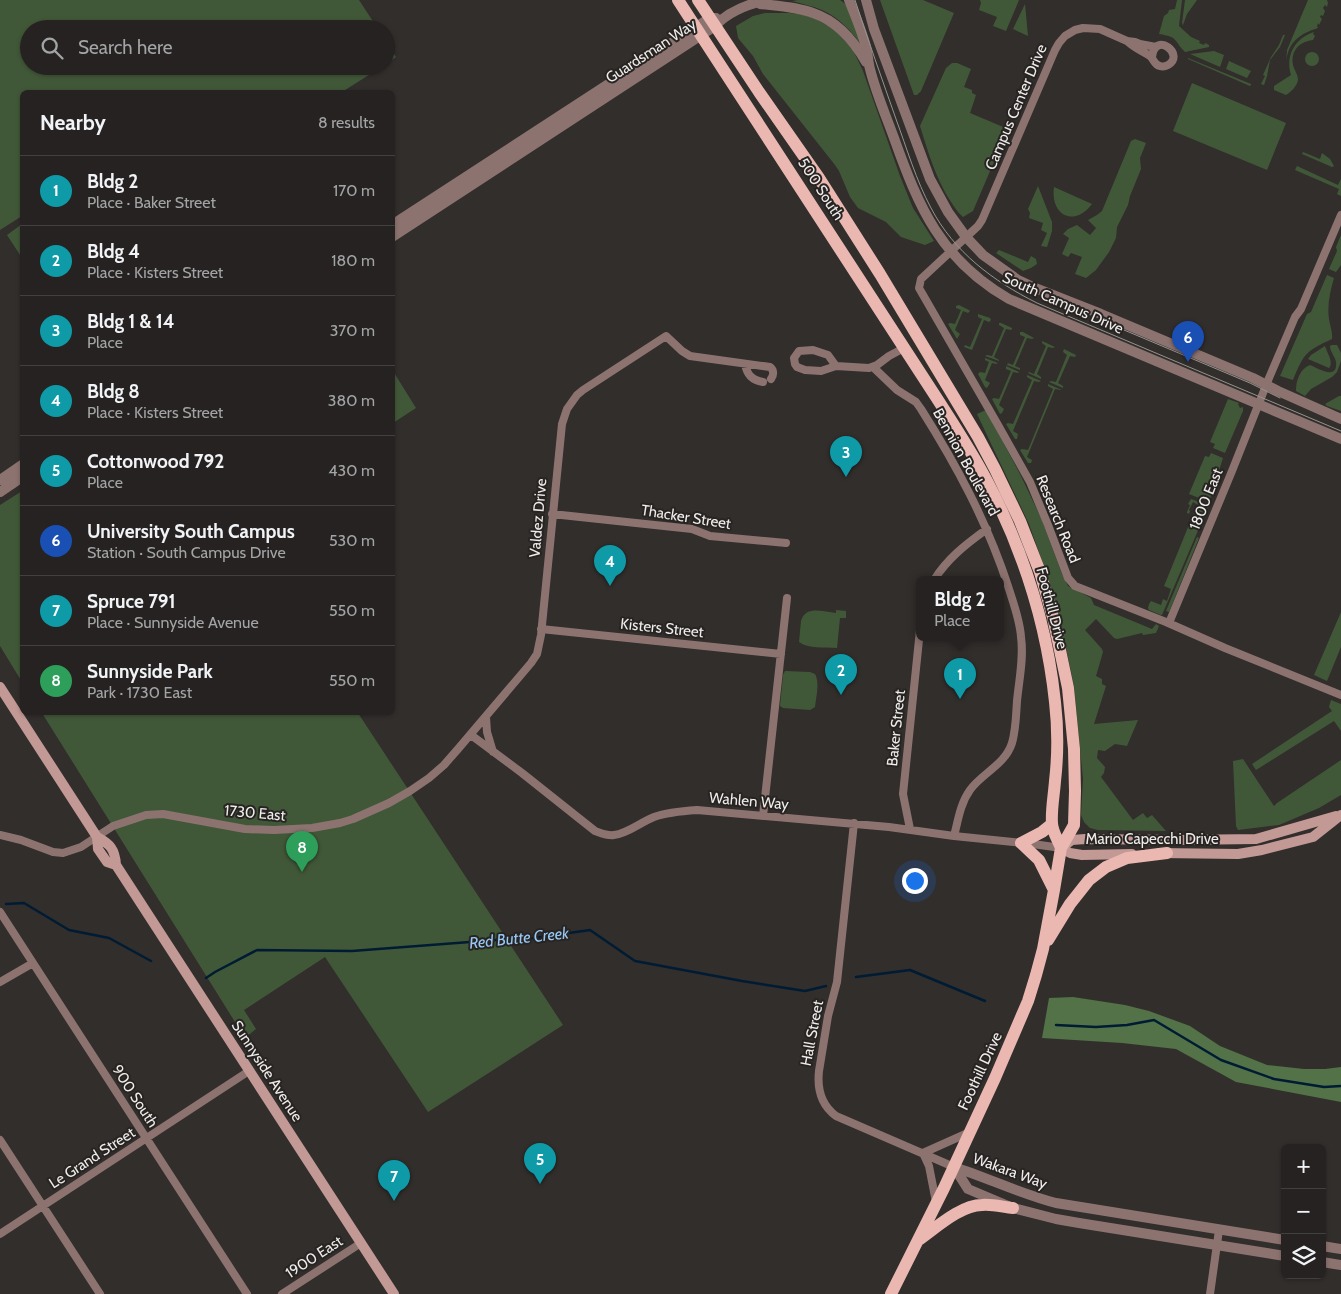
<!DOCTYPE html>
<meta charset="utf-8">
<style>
:root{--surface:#252221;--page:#2d2a2a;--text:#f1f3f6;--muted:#a3a4a5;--line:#423f3f;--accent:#0b8043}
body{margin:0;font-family:Cabin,sans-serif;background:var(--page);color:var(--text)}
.controls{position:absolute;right:15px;bottom:15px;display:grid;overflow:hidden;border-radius:8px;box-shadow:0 1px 4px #0004}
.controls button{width:45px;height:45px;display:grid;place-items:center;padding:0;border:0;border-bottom:1px solid var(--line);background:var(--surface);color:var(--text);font:25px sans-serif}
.you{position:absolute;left:914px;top:880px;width:18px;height:18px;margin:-12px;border:4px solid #fff;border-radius:50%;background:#1a73e8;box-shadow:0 0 0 8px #1a73e833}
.badge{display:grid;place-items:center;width:32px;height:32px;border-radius:50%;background:var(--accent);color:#fff;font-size:16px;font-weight:700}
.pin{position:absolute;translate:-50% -41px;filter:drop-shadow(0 1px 2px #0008)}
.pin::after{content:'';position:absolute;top:26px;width:18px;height:15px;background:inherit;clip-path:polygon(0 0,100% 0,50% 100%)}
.popup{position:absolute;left:916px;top:576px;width:88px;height:65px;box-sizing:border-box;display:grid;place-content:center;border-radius:8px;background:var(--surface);filter:drop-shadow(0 1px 4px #0005);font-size:16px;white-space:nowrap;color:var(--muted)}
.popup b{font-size:19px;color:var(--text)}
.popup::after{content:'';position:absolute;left:50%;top:100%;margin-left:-10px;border:10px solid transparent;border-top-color:var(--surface)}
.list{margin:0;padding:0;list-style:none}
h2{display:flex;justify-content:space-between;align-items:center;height:65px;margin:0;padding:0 20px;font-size:21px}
h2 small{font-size:16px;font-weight:400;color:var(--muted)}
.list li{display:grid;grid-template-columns:32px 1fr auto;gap:15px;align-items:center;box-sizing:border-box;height:70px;padding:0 20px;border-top:1px solid var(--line)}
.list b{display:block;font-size:19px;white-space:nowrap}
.list p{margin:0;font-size:16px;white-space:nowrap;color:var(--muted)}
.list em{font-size:16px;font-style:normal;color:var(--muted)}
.icon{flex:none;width:28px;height:28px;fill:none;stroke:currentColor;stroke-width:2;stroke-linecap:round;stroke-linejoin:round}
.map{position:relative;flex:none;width:1341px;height:1294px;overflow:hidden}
.search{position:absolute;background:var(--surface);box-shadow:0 1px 4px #0004;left:20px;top:20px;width:375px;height:55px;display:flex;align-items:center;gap:12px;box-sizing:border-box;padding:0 18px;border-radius:28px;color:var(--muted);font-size:19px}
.panel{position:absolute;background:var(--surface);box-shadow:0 1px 4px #0004;left:20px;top:90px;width:375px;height:625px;border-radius:8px}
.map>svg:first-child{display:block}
</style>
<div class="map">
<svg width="1341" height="1294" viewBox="0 0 1341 1294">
<rect width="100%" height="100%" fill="#312e2c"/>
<path fill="#415838" d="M0,0H359L378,29H29V66H383L342,92H22V216L0,230Z
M798,0H840L847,5L863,47C852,32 840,18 822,10C813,6 802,4 792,1Z
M880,0H923L954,13L921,91L917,95H914Z
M980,0H1019L1006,31L993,26L997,17L979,10L981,3Z
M1177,0H1182L1179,26L1191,37L1200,41L1199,43L1204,45L1205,43L1209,45V47L1185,52C1173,40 1179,37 1159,34L1164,16L1168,13L1169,10L1175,9Z
M1185,0H1197L1187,14L1183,25L1182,23Z
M1308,0H1327L1328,3L1327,7L1325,5L1323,8L1325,11L1323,16L1321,15L1320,17L1322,19L1319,25L1318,23L1317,26L1318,28C1299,34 1288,42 1286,63L1287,50Z
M1025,4L1028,36L1013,29Z
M765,13H789L805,15L818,20L832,28L841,36L853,50L863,71L900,176L913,208L934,241L925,245L901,237L886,222L858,208L850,197L839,171L835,165L763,74L753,56L738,38L736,26L753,16Z
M1314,32L1313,34L1315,36L1313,40C1300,41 1290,51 1293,65C1294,70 1298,74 1298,80C1297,86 1291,92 1286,95L1274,90V86L1291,75C1285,56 1295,38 1314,32Z
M1283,35H1285L1280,47L1270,60L1267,76L1264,85L1261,84L1265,76L1263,75L1271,57L1279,45Z
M386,42L396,57L386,64Z
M1214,51L1224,55L1220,67L1190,54Z
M1305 59a7 7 0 1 1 14 0a7 7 0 1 1-14 0Z
M1188,58L1251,84V85L1250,86L1188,59Z
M1229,61L1251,71L1247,78L1226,69Z
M952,63H957L971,69L964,87L972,90V93L976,95L970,113L1008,129L973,211L963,217C958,213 955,208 951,202C936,179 928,152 920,126L946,68Z
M1192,83L1286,123L1267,170L1173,131Z
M1135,139L1146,143L1140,158L1141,169L1130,196L1128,205L1117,227L1116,238L1109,252L1096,270L1086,278L1075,274L1082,257L1071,253L1068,257L1062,254L1069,238L1063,234L1068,229L1077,225L1090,235L1096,228L1088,220L1097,215L1102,211L1131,141Z
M1303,152L1320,159L1322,153L1330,159L1334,166L1332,167L1302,154Z
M1297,166L1338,185L1341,179V196L1337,194L1339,189L1295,170Z
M1038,186L1052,222V231L1047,247L1041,246L1047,233L1041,230L1043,223L1029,218L1030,213L1028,209Z
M1054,187L1092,204C1074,228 1050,215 1054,187Z
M22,224V258L7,235Z
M1341,235V265L1336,272L1329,269L1337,251L1336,247Z
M999,250L1028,262L1031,256L1036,259L1037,264L1031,268L1023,271L996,253Z
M1327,275L1334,278C1330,292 1327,305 1329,319C1330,326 1333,333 1332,339C1306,351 1304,353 1293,380L1280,376L1307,314L1311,312Z
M959,305L969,310L970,311L968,313L963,311L955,330L960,334L957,339L948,324L950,323L955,324L961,310L956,308V306Z
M978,314L990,318L991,320L989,322L984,320L972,350L964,347L965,345L970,347L982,319L978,317Z
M1001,323L1012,328V329L1011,330L1006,329L994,357L999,360V361L985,356L987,355L992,356L1004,328L999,325V323Z
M1020,332H1023L1034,338L1032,339L1027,338L1015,366L1020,368V370L1007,365L1008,363L1013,365L1025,337L1020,335Z
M1042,341L1055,347L1053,348L1048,347L1037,374L1041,377V379L1028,373L1029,372L1034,374L1046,346L1042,343Z
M1332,345H1337L1341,353V361L1337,372L1332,377L1311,389L1305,396L1296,391C1296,380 1300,369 1310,365C1317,368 1338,381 1336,362C1335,356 1330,352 1330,346Z
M1325,346C1327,353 1334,362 1329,368L1308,359L1311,355Z
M1064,349L1076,355L1075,357L1070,356L1058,383L1063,386V388L1049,382L1051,381L1056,382L1067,355L1063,352Z
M985,358L998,363L996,364L992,363L985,380L990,383L987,388L985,387L978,374L980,372L985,373L989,362L985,360Z
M1006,366L1019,372L1018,373L1013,372L999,405L1004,409L1002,413L1000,414L992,399L994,398L999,399L1011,371L1006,369Z
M393,371L416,408L393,423H392Z
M1027,375L1041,381L1039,382L1034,381L1013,431L1018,434L1017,439H1015L1006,424L1008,423L1013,424L1032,380L1027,377Z
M1048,384L1062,390L1055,389L1027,457L1032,460L1031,463H1028L1020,450L1022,449L1028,450L1053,389L1048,386Z
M1339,396H1341V411L1327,406L1325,404Z
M1228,399L1239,403L1238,404L1240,408L1243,407V411L1225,453L1213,448L1215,444L1210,442Z
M986,410L1020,474L1042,520L1062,574L1068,586L1091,598L1094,605L1152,629L1156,624L1159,626L1156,633L1143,635L1142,633L1117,639L1114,638L1096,619L1085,630L1102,649L1103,652L1096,676L1102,679V684L1106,686L1094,724L1138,720L1127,746L1115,744L1105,751L1098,750L1097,758L1105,767L1104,773L1101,777L1133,820L1143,813L1147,818L1152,815L1166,831L1098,830L1090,828L1084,822L1081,815L1083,779L1074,686L1060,619L1046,572L1029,524L977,414Z
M1211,453L1223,458L1209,502L1189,494L1205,456L1209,457Z
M22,491V682L0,646V505Z
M1191,499L1207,505L1208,507L1162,615H1161L1149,610L1148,608L1149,604L1151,601L1161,605L1163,599L1167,601L1171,589L1164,586L1193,515L1194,513L1197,514L1200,506L1193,502L1189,510L1190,511L1189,514L1187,513V512L1190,505L1188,504Z
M1197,537L1199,538L1169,612L1166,611Z
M836,610L846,611V618H840L837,648C825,647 808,649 799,642L801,621C806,605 823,612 836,613Z
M1341,612V647L1327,681L1314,675Z
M785,671L810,672L815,674C820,683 816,697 815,707L810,710L783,708L780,706L783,675Z
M1331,700L1341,704V731L1334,721L1256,770L1252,764L1332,711L1329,707Z
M42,713H358L563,1025L428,1112L325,957L244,1010L256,1029L245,1038Z
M1243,759L1274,806L1277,803L1341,760V795L1319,808L1279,825L1238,830L1236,826L1233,761Z"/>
<path fill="#537247" d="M1073,997L1125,1005L1149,1011L1190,1026L1220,1046L1267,1065L1304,1069H1325L1341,1067V1102L1236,1082L1176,1049L1122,1043L1042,1038L1049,998Z"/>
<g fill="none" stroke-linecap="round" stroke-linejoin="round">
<path stroke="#001c34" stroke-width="2.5" d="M6,904L24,903L69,930L109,938L151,961
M856,977L910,970L985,1001
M206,978L215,972L257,950L352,951L496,940L534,938L590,930L635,961L742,981L805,991L826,986
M1056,1025L1096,1027L1127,1025L1154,1020L1221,1060L1274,1079L1324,1087L1341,1086"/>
<path stroke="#8d7370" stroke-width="8" d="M1127,41C1134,48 1142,51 1150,56C1154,59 1154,65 1160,66C1163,67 1166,66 1168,65C1186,55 1155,30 1152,57
M1156,47L1140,44L1135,42L1127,41L1100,29L1083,28L1075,30L1065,36L1059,43L1055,50L982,220L978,226L921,279L919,288L998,425L1030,482L1048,525L1068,578L1075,586L1166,622L1225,648L1341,695
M745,364C747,375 752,380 763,382
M836,366L828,355L813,350L799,351L794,358L795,364L797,367L805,370L821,371L836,366L869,368L877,365L889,356L904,348
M873,367L897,390L916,402L921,409C957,466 987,522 1008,586C1013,602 1020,620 1021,637C1024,658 1019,680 1017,701C1016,715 1016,729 1012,743C1005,765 982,773 970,790C960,804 958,821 954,836
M552,514L692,529L710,536L786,543
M934,580C947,559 966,544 987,529
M1169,623L1232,471L1269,378L1295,317L1301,309L1341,215
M541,629L781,654
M486,717L487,732L493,752
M471,735L522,773L595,831C601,833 607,836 614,835C627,834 641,822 654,817C668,812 682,811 697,810L889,827L954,836L1033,844L1061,848
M763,816L787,598
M854,823L837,982L828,1016L819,1071C817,1089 821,1105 836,1116L954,1167
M910,829L903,794L920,630
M0,835L21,840L53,852L63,853L81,847L113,826L146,815L163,814L245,829L274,830L312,828L340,823L353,819L389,803L410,791L429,778L444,765L458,749L531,663L537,654L541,635L562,424L567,409L577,395L583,390L666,336L682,351L690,356L770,367C774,370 774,375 771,379
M0,912L247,1294
M0,982L33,963
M0,1140L100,1294
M923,1153L929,1166L936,1202
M923,1153L970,1132
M0,1234L249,1071
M282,1294L361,1243
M1210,1294L1219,1230"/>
<path stroke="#8d7370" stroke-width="10" d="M849,0C855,15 862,31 866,47C868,54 868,62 870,69C876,93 886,116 894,138C919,208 941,260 1009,299L1341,439
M866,0L874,29L930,179L948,212L966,237L983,255L1018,280L1035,288L1101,314L1253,378L1278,391L1341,419
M760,4C777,6 797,7 813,13C837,21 854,41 866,62
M392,225L710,18H716
M392,237L715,26C728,12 748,4 767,0
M0,480L22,465
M0,492L22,477
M954,1167L968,1189L1013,1208L1056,1219L1079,1223L1285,1256
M954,1167C988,1178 1021,1194 1056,1203L1285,1240
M1322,1246L1341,1249
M1322,1262L1341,1265"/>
<path stroke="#c29994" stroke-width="10" d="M0,687L97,837C110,844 115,849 116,865L394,1294
M97,837L98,849L107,862L116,865
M1061,848L1070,853L1082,855L1132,854
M1061,848L1072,840L1085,839L1179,840L1256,839L1336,816
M1159,853L1238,854L1262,850L1313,837L1341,815"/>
<path stroke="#ebb7b1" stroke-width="12" d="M678,0L936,397C954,425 972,452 987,481C1023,550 1047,625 1055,702C1058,728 1058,755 1055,781C1054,795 1051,810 1052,823C1052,831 1058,840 1061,848
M698,0L759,92L819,178L880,274L978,437L995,469L1020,521L1040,572L1053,617L1068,688L1074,749L1075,791L1074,825L1061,848L1054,890L1043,949L1036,975L1028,1001L995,1078L944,1188L891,1294
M1021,843L1039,860L1054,890
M1021,843L1042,832L1052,824
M1048,940L1070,904L1089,880L1106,867L1127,858L1167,853
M920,1239C937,1227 961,1205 982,1205C992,1204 1003,1207 1013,1208"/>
<path stroke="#959391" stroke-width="1" d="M855,0C868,40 882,79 896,119C907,149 916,180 931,208C954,252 993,281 1037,303L1341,431
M1100,322L1124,330L1250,383L1280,398"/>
</g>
<g text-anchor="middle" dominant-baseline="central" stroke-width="4" stroke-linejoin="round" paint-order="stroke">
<g font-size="15" fill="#efedec" stroke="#272422">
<text transform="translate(651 51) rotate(-33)">Guardsman Way</text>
<text transform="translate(1016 107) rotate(-67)">Campus Center Drive</text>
<text transform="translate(821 189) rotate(57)">500 South</text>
<text transform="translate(1063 303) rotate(24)">South Campus Drive</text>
<text transform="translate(966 462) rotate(61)">Bennion Boulevard</text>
<text transform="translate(1206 499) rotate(-68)">1800 East</text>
<text transform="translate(686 517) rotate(9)">Thacker Street</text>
<text transform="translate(538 518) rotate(-85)">Valdez Drive</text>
<text transform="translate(1058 519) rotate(68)">Research Road</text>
<text transform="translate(1052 608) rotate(75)">Foothill Drive</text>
<text transform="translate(662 628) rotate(6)">Kisters Street</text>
<text transform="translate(896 728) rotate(-84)">Baker Street</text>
<text transform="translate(749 801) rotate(5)">Wahlen Way</text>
<text transform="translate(255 813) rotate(5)">1730 East</text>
<text x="1152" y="839">Mario Capecchi Drive</text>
<text transform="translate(812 1033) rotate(-79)">Hall Street</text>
<text transform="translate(267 1071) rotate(57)">Sunnyside Avenue</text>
<text transform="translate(980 1071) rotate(-65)">Foothill Drive</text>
<text transform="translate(135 1096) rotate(57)">900 South</text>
<text transform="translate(92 1158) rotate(-33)">Le Grand Street</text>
<text transform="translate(1010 1171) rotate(20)">Wakara Way</text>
<text transform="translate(314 1257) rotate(-33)">1900 East</text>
</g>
<g font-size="16" font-style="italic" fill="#97c8f6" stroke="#272422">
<text transform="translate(519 938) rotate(-6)">Red Butte Creek</text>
</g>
</g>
</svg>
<div class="controls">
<button>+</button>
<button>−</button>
<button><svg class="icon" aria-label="layers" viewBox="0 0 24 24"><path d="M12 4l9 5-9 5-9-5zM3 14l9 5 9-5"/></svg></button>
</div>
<div class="you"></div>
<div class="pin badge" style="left:960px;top:699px;background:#0f9aa8">1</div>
<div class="popup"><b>Bldg 2</b>Place</div>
<div class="pin badge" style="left:841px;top:695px;background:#0f9aa8">2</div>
<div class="pin badge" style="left:846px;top:477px;background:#0f9aa8">3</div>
<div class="pin badge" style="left:610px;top:586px;background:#0f9aa8">4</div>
<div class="pin badge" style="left:540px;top:1184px;background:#0f9aa8">5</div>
<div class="pin badge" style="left:1188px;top:362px;background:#1a4fb4">6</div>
<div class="pin badge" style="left:394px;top:1201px;background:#0f9aa8">7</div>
<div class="pin badge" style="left:302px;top:872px;background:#2e9e5b">8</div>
<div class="search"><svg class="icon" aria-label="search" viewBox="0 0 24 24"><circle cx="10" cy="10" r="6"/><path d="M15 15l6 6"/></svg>Search here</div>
<section class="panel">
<h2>Nearby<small>8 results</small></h2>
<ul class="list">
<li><span class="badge" style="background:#0f9aa8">1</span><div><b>Bldg 2</b><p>Place · Baker Street</p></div><em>170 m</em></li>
<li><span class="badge" style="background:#0f9aa8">2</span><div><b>Bldg 4</b><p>Place · Kisters Street</p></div><em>180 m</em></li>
<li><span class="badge" style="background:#0f9aa8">3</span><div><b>Bldg 1 &amp; 14</b><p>Place</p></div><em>370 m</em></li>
<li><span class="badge" style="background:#0f9aa8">4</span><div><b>Bldg 8</b><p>Place · Kisters Street</p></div><em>380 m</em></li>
<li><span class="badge" style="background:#0f9aa8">5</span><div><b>Cottonwood 792</b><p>Place</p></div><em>430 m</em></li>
<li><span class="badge" style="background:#1a4fb4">6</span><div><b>University South Campus</b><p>Station · South Campus Drive</p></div><em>530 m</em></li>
<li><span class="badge" style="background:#0f9aa8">7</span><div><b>Spruce 791</b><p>Place · Sunnyside Avenue</p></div><em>550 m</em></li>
<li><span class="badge" style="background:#2e9e5b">8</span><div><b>Sunnyside Park</b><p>Park · 1730 East</p></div><em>550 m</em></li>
</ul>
</section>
</div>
